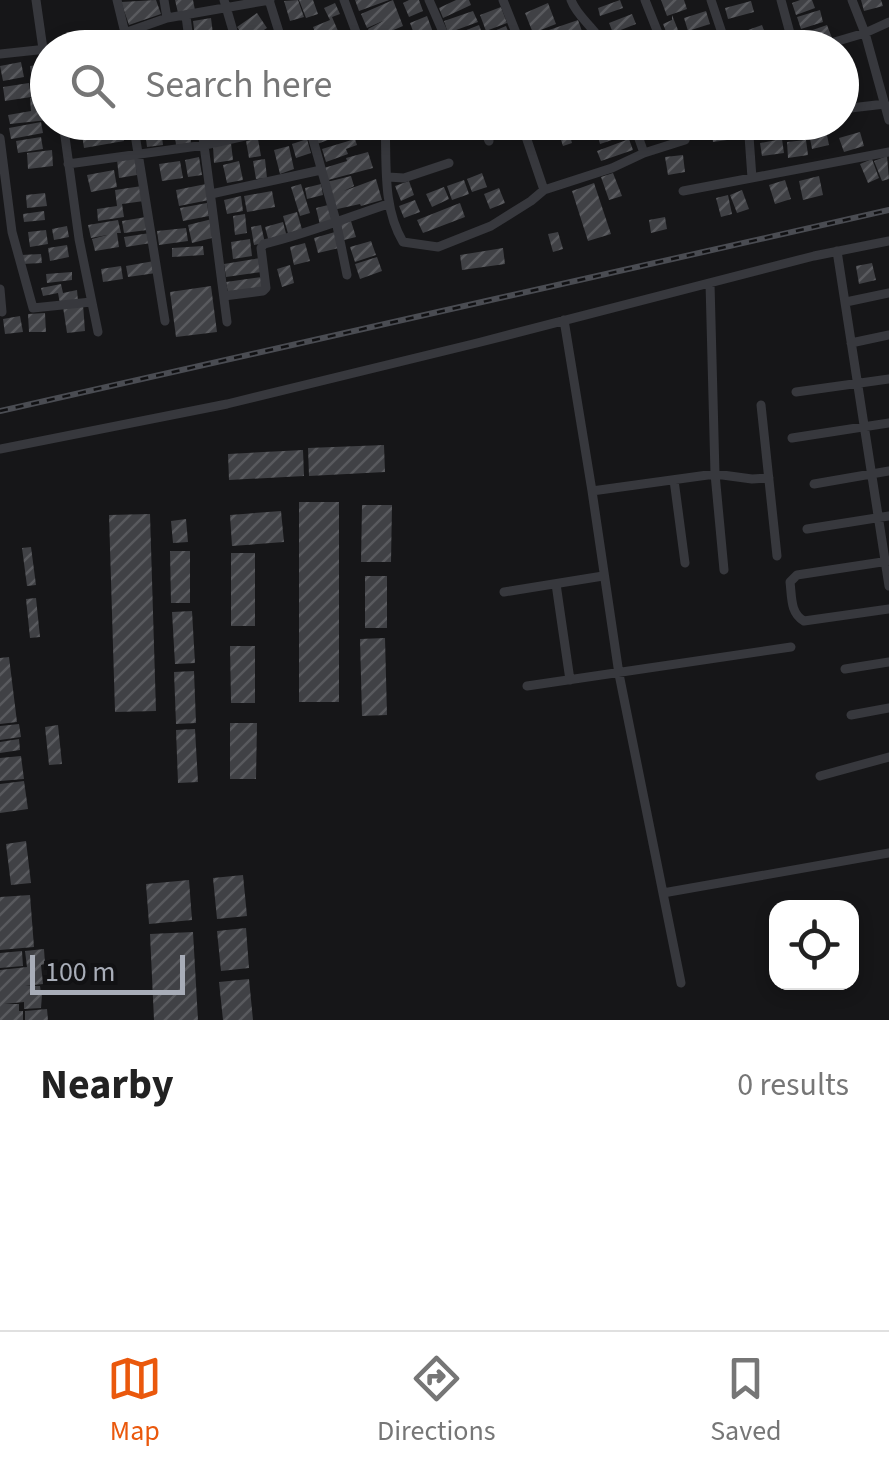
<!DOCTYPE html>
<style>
:root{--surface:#fff;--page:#f6f6f6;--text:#222;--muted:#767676;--line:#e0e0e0;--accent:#ea580c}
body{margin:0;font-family:"Source Sans 3",sans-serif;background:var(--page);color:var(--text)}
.controls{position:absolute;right:30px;bottom:30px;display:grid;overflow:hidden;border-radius:20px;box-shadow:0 5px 15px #0003}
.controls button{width:90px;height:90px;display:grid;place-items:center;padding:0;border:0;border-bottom:2px solid var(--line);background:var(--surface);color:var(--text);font:50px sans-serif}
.scale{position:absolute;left:30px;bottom:25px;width:155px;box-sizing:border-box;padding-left:10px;border:5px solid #a8adb8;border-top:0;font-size:28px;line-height:35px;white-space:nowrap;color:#a8adb8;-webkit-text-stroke:8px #111113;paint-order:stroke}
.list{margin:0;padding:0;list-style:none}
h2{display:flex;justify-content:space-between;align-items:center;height:130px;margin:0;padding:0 40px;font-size:42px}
h2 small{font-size:32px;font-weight:400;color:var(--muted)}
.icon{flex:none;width:55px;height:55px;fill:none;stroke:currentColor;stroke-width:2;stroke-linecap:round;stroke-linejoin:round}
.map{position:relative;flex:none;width:889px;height:1020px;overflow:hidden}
.search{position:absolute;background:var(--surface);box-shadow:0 5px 15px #0003;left:30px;right:30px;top:30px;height:110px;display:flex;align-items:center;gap:25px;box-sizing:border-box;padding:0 35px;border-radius:55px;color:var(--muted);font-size:38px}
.sheet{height:310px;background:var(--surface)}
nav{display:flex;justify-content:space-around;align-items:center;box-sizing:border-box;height:140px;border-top:2px solid var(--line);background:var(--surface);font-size:28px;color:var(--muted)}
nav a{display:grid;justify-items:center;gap:5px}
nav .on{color:var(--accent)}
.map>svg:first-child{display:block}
</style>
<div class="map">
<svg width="889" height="1020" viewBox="0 0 889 1020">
<defs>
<pattern id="building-hatch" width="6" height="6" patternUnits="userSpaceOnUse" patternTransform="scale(2.5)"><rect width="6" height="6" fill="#404145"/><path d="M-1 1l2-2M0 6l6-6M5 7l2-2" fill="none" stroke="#595a5e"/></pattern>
</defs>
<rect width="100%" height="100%" fill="#161618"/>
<path fill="url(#building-hatch)" d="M156,0L161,14L129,25L121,2Z
M175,0H193L195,10L178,13Z
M298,0L304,17L290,21L284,1Z
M299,0H313L318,14L306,18Z
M355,0H389L359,11Z
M393,0L403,26L372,39L368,29L385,20L367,28L361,14Z
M409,0H419L423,11L409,17L403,3Z
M456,0H469L471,5L443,18L439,8Z
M620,0L623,8L600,16L598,8Z
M661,0H684L687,9L667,16Z
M800,0H812L815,8L796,15L792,3Z
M861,0H881L883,6L864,11Z
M751,1L754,12L728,19L725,8Z
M335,3L340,14L332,17L338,31L318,40L313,27L330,20L324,8Z
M548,3L556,24L533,33L525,13Z
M501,7L507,23L486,31L480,15Z
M820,10L823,22L801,29L797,17Z
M473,11L478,22L448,33L444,21Z
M706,11L710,24L688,31L684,18Z
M257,13L267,28L247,41L237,27Z
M632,14L636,24L613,33L609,23Z
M672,15L680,35L669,39L663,24L672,20Z
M427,16L434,35L417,42L410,23Z
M211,18L213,34L195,37L193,21Z
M578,20L588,48H551L546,31Z
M479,25L484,38L460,48L454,35Z
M762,25L766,36L738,46L734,35Z
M827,25L832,38L808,46L804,33Z
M506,26L513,43L501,48H493L487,34Z
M405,30L410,44L401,48H382L379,40Z
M304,31L308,42L292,47L288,37Z
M779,32L786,48H767L763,38Z
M275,36L277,48H257L256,40Z
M439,36L444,48H411V47Z
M213,37L215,48H195L194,41Z
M349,37L354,48H325Z
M21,62L24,77L3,81L0,66Z
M48,64V94L34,95L30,66Z
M29,83L31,97L5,101L3,87Z
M48,97V120L10,124L8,115L31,111L30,98Z
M41,122L43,133L11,139L9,128Z
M83,122H109L110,129L84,133Z
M248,122L250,132L214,139L211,123Z
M320,122H331L336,137L317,144L311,126Z
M334,122H372L375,129L360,134L358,128L338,135Z
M542,122H566L572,143L563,146L557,128L544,132Z
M731,124L734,139L713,142L711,128Z
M627,125L630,134L600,144L597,134Z
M825,125L829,145L812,149L808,128Z
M190,126L191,143L176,145L174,128Z
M122,129L124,141L84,148L82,135Z
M161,129L163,145L147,147L145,131Z
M860,132L864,146L844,152L839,138Z
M41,137L43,149L18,153L16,141Z
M258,139L261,156L249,158L246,141Z
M307,139L311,153L296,158L292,144Z
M355,139L357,145L346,149L348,154L326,162L322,149Z
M629,139L633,150L601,161L597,151Z
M782,139L784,153L762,156L760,143Z
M806,140L808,155L788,158L787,142Z
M231,143L233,160L214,163L213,146Z
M289,146L294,169L280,174L274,150Z
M52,150L53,166L28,169L27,153Z
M368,152L373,168L328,180L324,168L347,161L346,158Z
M683,155L685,172L668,175L665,157Z
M887,156L889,179L882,181L874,161Z
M199,157L202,175L188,177L185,160Z
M135,158L137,175L119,178L117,160Z
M265,159L267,178L256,179L253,161Z
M872,159L879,178L868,183L860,164Z
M180,161L183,178L162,181L159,164Z
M239,161L243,180L227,183L223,165Z
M114,170L117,187L91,192L87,175Z
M482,173L487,187L472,192L467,179Z
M613,173L622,196L609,200L601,177Z
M351,176L354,186L344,191L376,179L382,200L361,206L360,204L333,210L327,182Z
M819,176L823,195L803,200L799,181Z
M464,180L469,194L452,200L447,186Z
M785,180L791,199L775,204L769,185Z
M409,181L414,195L401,201L395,186Z
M594,183L611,234L588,241L572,191Z
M206,184L209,200L179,206L176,190Z
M301,184L310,213L300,216L291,187Z
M321,184L323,195L307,199L305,188Z
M142,186L144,201L122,204L124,217L98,221L97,209L117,206L115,190Z
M444,187L449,199L432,207L426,194Z
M499,188L505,203L490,209L484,194Z
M742,190L749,209L737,213L730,195Z
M272,191L275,207L247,212L244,196Z
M45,193L47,206L27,208L26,195Z
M728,195L732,214L721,217L716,198Z
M241,196L243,211L227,214L224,200Z
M415,200L420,212L404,218L399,206Z
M207,203L209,216L183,221L180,208Z
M460,203L465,217L423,233L417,220Z
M328,205L332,221L320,225L316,208Z
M44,211L45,220L24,222L23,214Z
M297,212L303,233L289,237L283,216Z
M245,214L247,233L235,235L233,216Z
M146,217L147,230L124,233L122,221Z
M665,217L667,229L651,233L649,220Z
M350,218L356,237L344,240L339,222Z
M212,219L216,237L192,243L188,225Z
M118,220L121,233H117L119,247L95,251L92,239L107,235L91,238L88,225Z
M283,222L287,237L269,242L265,227Z
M261,225L265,243L254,245L251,227Z
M67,226L69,237L54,240L52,229Z
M186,228L188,241L159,245L157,231Z
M46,230L48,244L30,247L28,232Z
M335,232L339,248L318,253L314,238Z
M558,232L563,249L553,252L548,234Z
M150,233L151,243L126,247L124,237Z
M250,239L252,256L233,259L231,242Z
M371,241L376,255L355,262L350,247Z
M305,243L310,261L294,265L290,247Z
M67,245L69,257L50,261L48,248Z
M203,246L204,255L172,257V248Z
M503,248L505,264L462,270L460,255Z
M41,254L42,263L22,264L21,255Z
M377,257L382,271L360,279L355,264Z
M260,258L262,272L226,277L224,264Z
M154,261L156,273L128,277L126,266Z
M872,263L876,280L859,284L856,266Z
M290,265L294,283L282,287L277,269Z
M121,266L123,279L103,282L101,269Z
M72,272V280L47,283L46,274Z
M262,277L264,288L228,293L226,282Z
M61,284L63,293L77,290L78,301L60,304L58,293L43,296L41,288Z
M211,286L217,332L176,337L170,292Z
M83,304L85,331L67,333L63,307Z
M45,313L46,332H29L28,314Z
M20,316L23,332L5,334L3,319Z
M384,445L385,472L309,476L308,448Z
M303,450L304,476L229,480L228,454Z
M299,502H339V702H299Z
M362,505H392L391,562H361Z
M281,511L284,542L232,546L230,515Z
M150,514L156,711L115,712L109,515Z
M186,519L188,542L173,543L171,521Z
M31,547L36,585L27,586L22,548Z
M170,551H190V603H171Z
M231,553H255V626H231Z
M365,576H387V628H365Z
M36,598L40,637L30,638L26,599Z
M192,611L195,663L175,664L172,612Z
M385,638L387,715L362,716L360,639Z
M230,646H255V703H231Z
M9,657L17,722L0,724V658Z
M194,671L196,723L176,724L174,672Z
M230,723H257L256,779H230Z
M19,724L21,737L0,740V726Z
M58,725L62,764L49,765L45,727Z
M195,729L198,782L178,783L176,730Z
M19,739L20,750L0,753V742Z
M21,756L24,779L0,781V758Z
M24,781L28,809L0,813V784Z
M26,841L31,883L11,885L6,844Z
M243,875L247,916L217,919L213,878Z
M189,880L192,920L149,924L146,884Z
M30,895L34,947L0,950V897Z
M246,928L249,968L221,971L217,931Z
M193,932L198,1020H154L150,934Z
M44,949L45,964L41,965L43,984L25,986H40L41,993L29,994L42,995L41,1008L24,1009V1002L4,1004H19V1011H23V1020H0V970L27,967L25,951Z
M22,951L23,966L0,968V953Z
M249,979L253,1020H223L219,982Z
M47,1009L48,1020H25V1011Z"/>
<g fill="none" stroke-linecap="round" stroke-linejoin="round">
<path stroke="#37383d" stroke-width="9" d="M36,0L43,49
M117,0L125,33
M164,0L167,18
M224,0L238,48
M269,0L284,48
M344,0L362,48
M429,0L450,48
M503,0L522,48
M571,0C578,19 597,28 604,48
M645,0L664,48
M711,0L727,48
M781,0L794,48
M852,0L865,33L889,120
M186,16L190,48
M56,48L96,43L167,18L270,0
M814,48L865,33L889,22
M0,54L47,49
M842,109L885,104
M63,122L79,239L98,332
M133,122L165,321
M201,122L227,322
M308,122L336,221L347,275
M385,122C387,163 382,207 403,242L438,247L491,226L531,201L544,190
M481,122L489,141
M521,122L544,190L612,168L644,153L685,140L691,122
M633,122L644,153
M748,122L752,178
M0,138L12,232L33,308L91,302
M68,164L205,145L309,122
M388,177L404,178L449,163
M683,191L889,152
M211,194L321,170
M837,251L889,586
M0,289L2,312
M224,296L263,291L266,288L261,248L264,244C307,234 346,218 388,204
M846,302L889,293
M564,320L592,491L619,674L681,983
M851,343L889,335
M796,392L889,379
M761,405L777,556
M792,438L889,423
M0,449L227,404L477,343L814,256L889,241
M674,480L685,563
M814,484L889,471
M592,491L715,474L710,283
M807,529L889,516
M889,561L797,575L790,582C792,597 790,613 804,621L889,609
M724,570L715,474L752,479L769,478
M556,584L570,680
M504,592L603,576
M845,669L889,662
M527,686L791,647
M851,715L889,708
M820,776L889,757
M663,893L889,853"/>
<defs>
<path id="rail" d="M0,411L889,210"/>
</defs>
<use href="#rail" stroke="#4a4c52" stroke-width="6"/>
<use href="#rail" stroke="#111113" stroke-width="2.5" stroke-dasharray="8" stroke-linecap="butt"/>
</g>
</svg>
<div class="controls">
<button><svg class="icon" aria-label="locate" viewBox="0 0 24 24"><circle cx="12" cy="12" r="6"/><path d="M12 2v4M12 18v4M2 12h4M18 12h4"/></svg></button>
</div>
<div class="scale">100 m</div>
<div class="search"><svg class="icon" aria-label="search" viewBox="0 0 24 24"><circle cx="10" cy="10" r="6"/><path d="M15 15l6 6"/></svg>Search here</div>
</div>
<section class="sheet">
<h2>Nearby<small>0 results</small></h2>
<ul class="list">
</ul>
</section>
<nav>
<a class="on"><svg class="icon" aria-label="map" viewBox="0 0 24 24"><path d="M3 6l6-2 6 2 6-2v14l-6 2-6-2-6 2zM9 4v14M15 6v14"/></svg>Map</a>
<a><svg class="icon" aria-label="directions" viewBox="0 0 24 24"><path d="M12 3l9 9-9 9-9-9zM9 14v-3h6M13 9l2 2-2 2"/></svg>Directions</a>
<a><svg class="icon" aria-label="saved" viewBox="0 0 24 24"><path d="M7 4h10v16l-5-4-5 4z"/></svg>Saved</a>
</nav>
